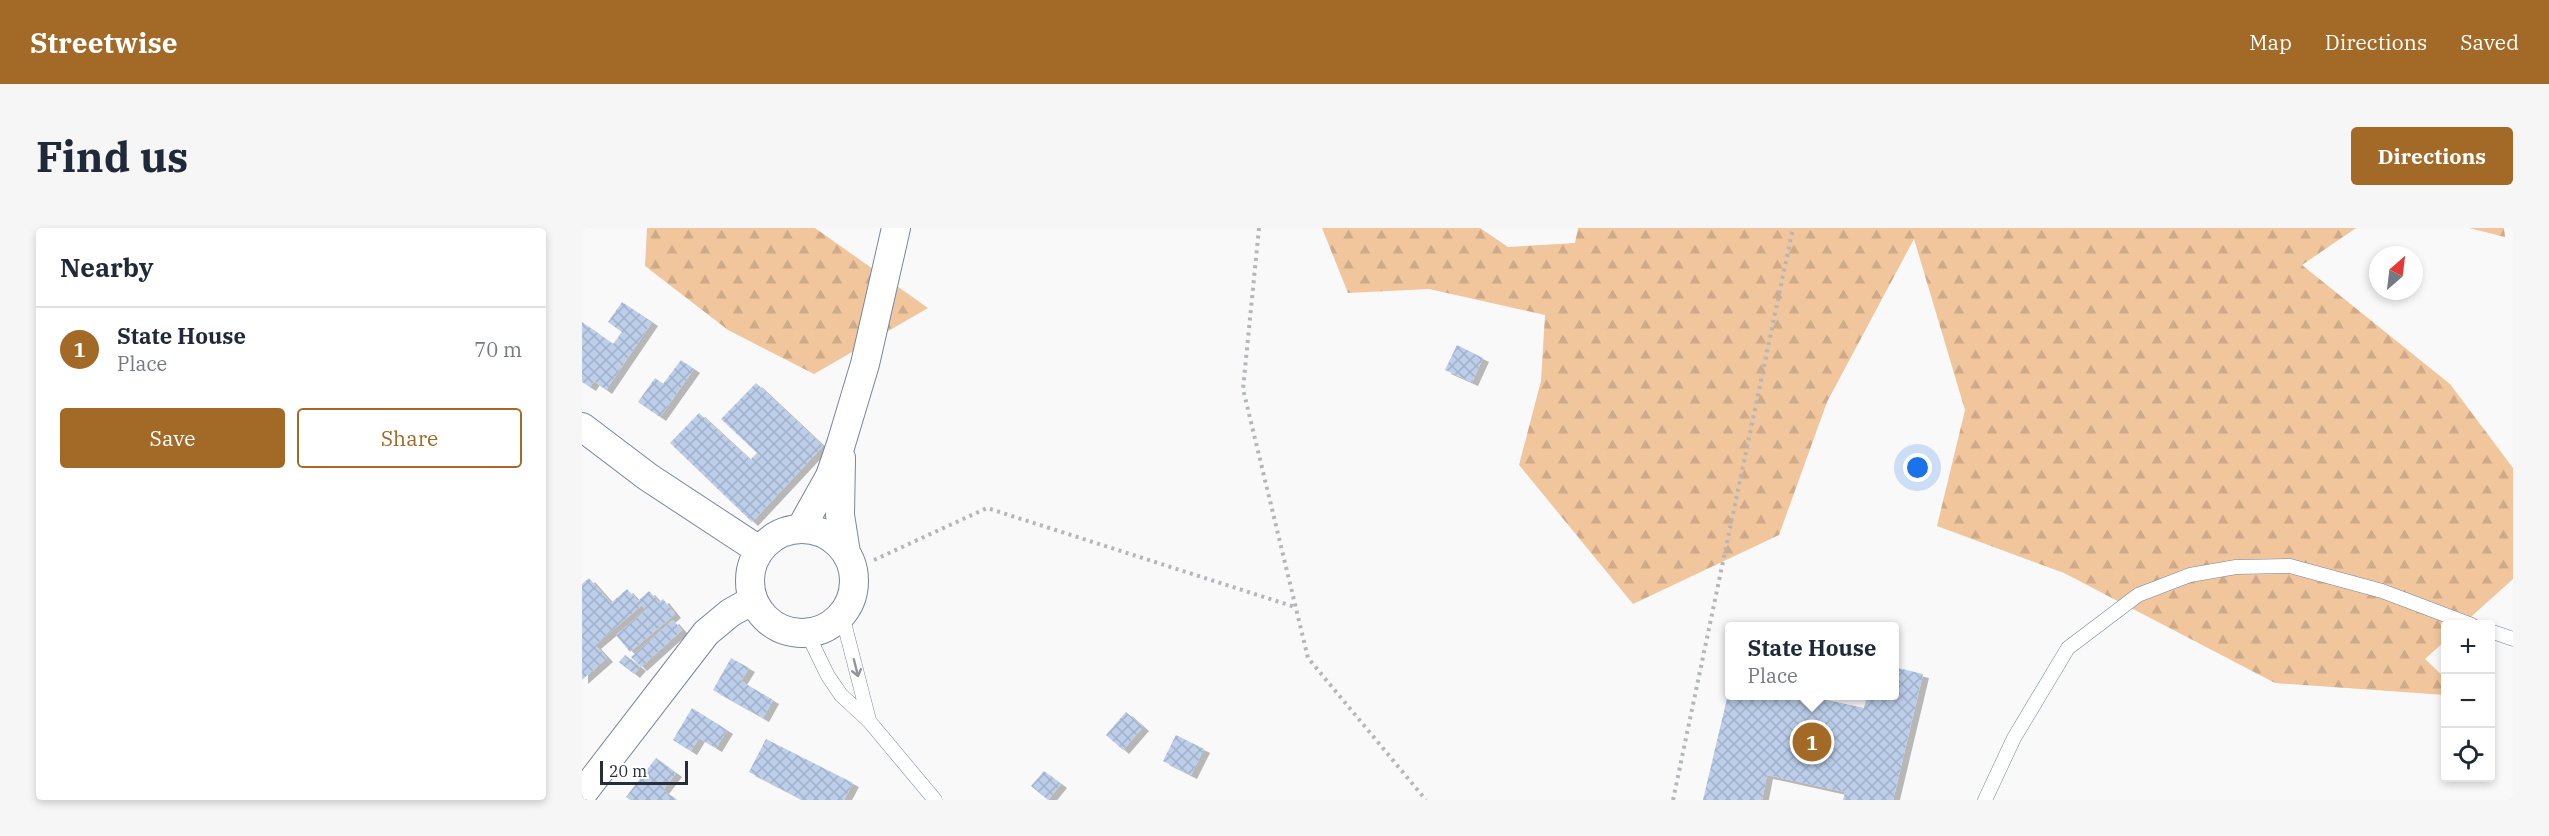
<!DOCTYPE html>
<meta charset="utf-8">
<style>
:root{--surface:#fff;--page:#f6f6f7;--text:#1f2937;--muted:#747a83;--line:#e0e1e3;--accent:#a26927}
body{margin:0;font-family:"IBM Plex Serif",serif;background:var(--page);color:var(--text)}
.controls{position:absolute;right:18px;bottom:18px;display:grid;overflow:hidden;border-radius:6px;box-shadow:0 3px 9px #0003}
.controls button{width:54px;height:54px;display:grid;place-items:center;padding:0;border:0;border-bottom:2px solid var(--line);background:var(--surface);color:var(--text);font:30px sans-serif}
.compass{position:absolute;left:1787px;top:18px;width:54px;height:54px;border-radius:50%;background:var(--surface);box-shadow:0 3px 9px #0003;rotate:28deg}
.scale{position:absolute;left:18px;bottom:15px;width:88px;box-sizing:border-box;padding-left:6px;border:3px solid #262e39;border-top:0;font-size:16px;line-height:21px;white-space:nowrap;color:#262e39;-webkit-text-stroke:4px #fff;paint-order:stroke}
.you{position:absolute;left:1336px;top:240px;width:21px;height:21px;margin:-15px;border:4px solid #fff;border-radius:50%;background:#1a73e8;box-shadow:0 0 0 9px #1a73e833}
.badge{display:grid;place-items:center;width:39px;height:39px;border-radius:50%;background:var(--accent);color:#fff;font-size:20px;font-weight:700}
.pin{position:absolute;translate:-50% -50%;border:3px solid #fff;box-shadow:0 2px 6px #0006}
.popup{position:absolute;left:1143px;top:394px;width:174px;height:78px;box-sizing:border-box;display:grid;place-content:center;border-radius:6px;background:var(--surface);filter:drop-shadow(0 2px 4px #0005);font-size:20px;white-space:nowrap;color:var(--muted)}
.popup b{font-size:22px;color:var(--text)}
.popup::after{content:'';position:absolute;left:50%;top:100%;margin-left:-12px;border:12px solid transparent;border-top-color:var(--surface)}
.list{margin:0;padding:0;list-style:none}
h2{display:flex;justify-content:space-between;align-items:center;height:78px;margin:0;padding:0 24px;font-size:26px}
h2 small{font-size:20px;font-weight:400;color:var(--muted)}
.list li{display:grid;grid-template-columns:39px 1fr auto;gap:18px;align-items:center;box-sizing:border-box;height:84px;padding:0 24px;border-top:2px solid var(--line)}
.list b{display:block;font-size:22px;white-space:nowrap}
.list p{margin:0;font-size:20px;white-space:nowrap;color:var(--muted)}
.list em{font-size:20px;font-style:normal;color:var(--muted)}
.actions{display:flex;gap:12px;padding:18px 24px}
.actions a{flex:1;padding:14px 0;border:2px solid var(--accent);border-radius:6px;text-align:center;font-size:21px;color:var(--accent)}
.actions .main{background:var(--accent);color:#fff}
.icon{flex:none;width:33px;height:33px;fill:none;stroke:currentColor;stroke-width:2;stroke-linecap:round;stroke-linejoin:round}
.map{position:relative;flex:none;width:1931px;height:572px;overflow:hidden;border-radius:6px}
header{display:flex;align-items:center;gap:36px;box-sizing:border-box;height:84px;padding:0 30px;background:var(--accent);color:#fff}
header strong{font-size:28px}
nav{display:flex;gap:33px;margin-inline-start:auto;font-size:21px}
.intro{display:flex;align-items:center;justify-content:space-between;box-sizing:border-box;height:144px;padding:0 36px}
h1{margin:0;font-size:42px}
.button{padding:15px 27px;border-radius:6px;background:var(--accent);color:#fff;font-size:21px;font-weight:700}
main{display:flex;gap:36px;padding:0 36px}
aside{flex:1;background:var(--surface);border-radius:6px;box-shadow:0 3px 9px #0003}
.map>svg:first-child{display:block}
</style>
<header>
<strong>Streetwise</strong>
<nav><a>Map</a><a>Directions</a><a>Saved</a></nav>
</header>
<div class="intro"><h1>Find us</h1><a class="button">Directions</a></div>
<main>
<aside>
<h2>Nearby<small></small></h2>
<ul class="list">
<li><span class="badge">1</span><div><b>State House</b><p>Place</p></div><em>70 m</em></li>
</ul>
<div class="actions"><a class="main">Save</a><a>Share</a></div>
</aside>
<div class="map">
<svg width="1931" height="572" viewBox="0 0 1931 572">
<defs>
<pattern id="forest-firs" width="22" height="20" patternUnits="userSpaceOnUse" patternTransform="scale(1.5)"><rect width="22" height="20" fill="#f1c69d"/><path d="M5 1l3.5 6h-7zM16 11l3.5 6h-7z" fill="#ceaa88"/></pattern>
<pattern id="building-cross-hatch" width="8" height="8" patternUnits="userSpaceOnUse" patternTransform="scale(1.5)"><rect width="8" height="8" fill="#bcceea"/><path d="M0 0l8 8M0 8l8-8" fill="none" stroke="#a1b1c9"/></pattern>
<filter id="shadow"><feDropShadow dx="6" dy="4" stdDeviation="0" flood-color="#0004"/></filter>
</defs>
<rect width="100%" height="100%" fill="#f9f9f9"/>
<path fill="url(#forest-firs)" d="M65,0H233L346,80L232,146L146,102L63,38Z
M740,0H898L926,19L993,15L996,0H1774L1720,37L1868,156L1931,240V351L1881,396L1864,397L1863,413L1843,431L1863,450V467L1693,455L1482,345L1355,298L1383,182L1332,11L1245,174L1197,307L1051,376L937,237L959,153L963,87L847,61L766,65Z
M1887,0H1922L1923,9Z"/>
<path fill="url(#building-cross-hatch)" filter="url(#shadow)" d="M40,74L70,94L24,162L12,153L8,159L0,154V94L31,116L40,104L26,94Z
M875,117L901,130L890,154L863,142Z
M99,132L112,141L78,189L56,174L73,150L81,156Z
M174,155L241,218L170,294L88,215L117,185L168,232L175,225L139,191Z
M7,350L29,375L45,361L56,373L67,363L77,374L81,371L93,386L48,424L34,407L64,382L60,377L13,417L25,430L0,452V356Z
M91,392L100,402L59,439L49,429Z
M43,427L58,439L52,446L37,434Z
M149,430L167,440L159,453L191,472L181,490L131,462Z
M1312,439L1341,446L1311,572H1261L1263,564L1185,547L1180,572H1121L1147,462L1148,468H1227L1282,480L1285,468H1312Z
M110,480L145,502L134,520L117,510L109,523L91,512Z
M544,484L561,499L541,522L524,507Z
M594,507L622,521L609,547L581,533Z
M184,511L271,555L262,572H221L167,544Z
M74,530L94,545L81,562L95,572H48L44,569Z
M462,543L479,556L466,572L449,558Z"/>
<g fill="none" stroke-linecap="round" stroke-linejoin="round">
<defs>
<path id="service" d="M260,387L287,492
M1908,403L1931,411
M225,405L246,448L259,467L287,493L353,572
M1403,572L1432,510L1486,420L1556,367L1608,347L1654,339L1708,338L1800,363L1890,397"/>
<path id="minor" d="M0,199L66,249L177,322
M259,230L258,287L264,325
M219,300L248,248L259,216L283,136L314,0
M168 353a52 52 0 1 1 104 0a52 52 0 1 1-104 0Z
M0,566L124,405L148,385L171,372"/>
</defs>
<use href="#service" stroke="#7586a0" stroke-width="15"/>
<use href="#minor" stroke="#7586a0" stroke-width="30"/>
<path stroke="#b4b6ba" stroke-width="4" stroke-dasharray="3 4.5" stroke-linecap="butt" d="M677,0L661,161L726,430L844,572
M292,332L405,280L713,379
M1091,572L1211,0"/>
<use href="#service" stroke="#fff" stroke-width="14"/>
<use href="#minor" stroke="#fff" stroke-width="28"/>
</g>
<defs><path id="oneway-shaft" d="M-6 0H5M1.5-3L5.5 0L1.5 3" fill="none" stroke-width="1.6" stroke-linecap="round" stroke-linejoin="round" transform="scale(1.5)"/></defs>
<use stroke="#92969c" href="#oneway-shaft" transform="translate(274 440) rotate(76)"/>
</svg>
<div class="controls">
<button>+</button>
<button>−</button>
<button><svg class="icon" aria-label="locate" viewBox="0 0 24 24"><circle cx="12" cy="12" r="6"/><path d="M12 2v4M12 18v4M2 12h4M18 12h4"/></svg></button>
</div>
<svg class="compass" viewBox="-18 -18 36 36"><path d="M0-13l5 13h-10z" fill="#e53935"/><path d="M0 13l5-13h-10z" fill="#747a83"/></svg>
<div class="scale">20 m</div>
<div class="you"></div>
<div class="pin badge" style="left:1230px;top:514px">1</div>
<div class="popup"><b>State House</b>Place</div>
</div>
</main>
